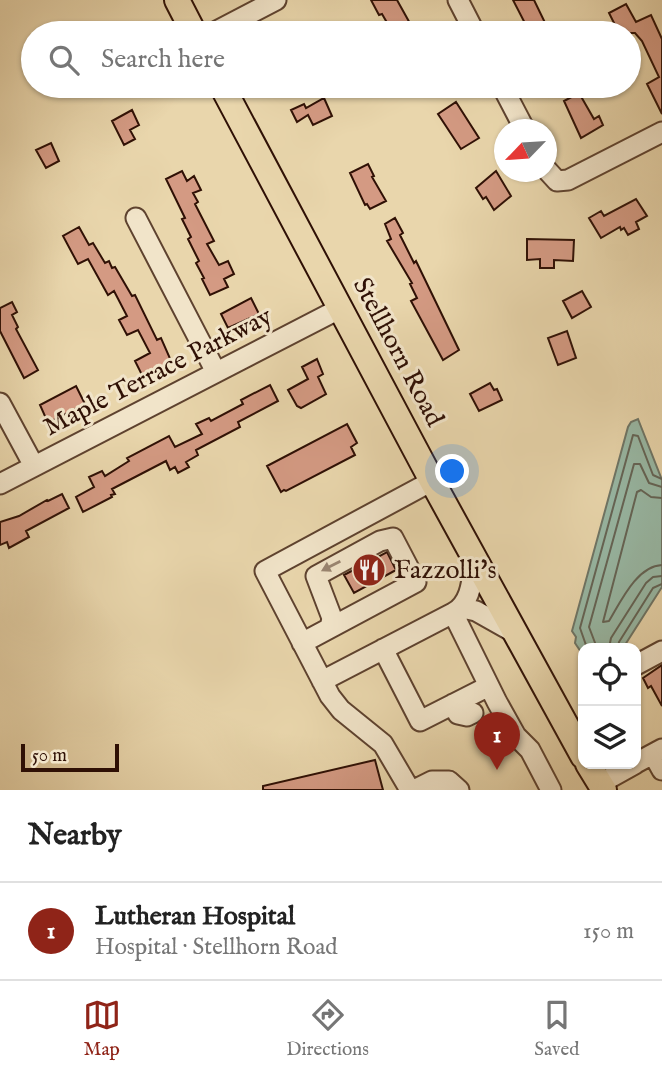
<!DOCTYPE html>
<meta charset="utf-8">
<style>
:root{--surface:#fff;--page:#f6f6f6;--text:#222;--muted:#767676;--line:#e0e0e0;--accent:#8f2418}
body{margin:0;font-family:"IM FELL English",serif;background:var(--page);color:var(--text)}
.controls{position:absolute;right:21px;bottom:21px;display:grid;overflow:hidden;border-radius:14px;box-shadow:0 2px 5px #0004}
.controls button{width:63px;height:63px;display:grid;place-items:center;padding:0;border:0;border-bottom:2px solid var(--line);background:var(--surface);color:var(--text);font:35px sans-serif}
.compass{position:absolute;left:494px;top:119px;width:63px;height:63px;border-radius:50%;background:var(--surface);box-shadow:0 2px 5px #0004;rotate:245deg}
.scale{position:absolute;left:21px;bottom:18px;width:98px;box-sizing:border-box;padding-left:7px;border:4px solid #2f1005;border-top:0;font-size:19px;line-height:24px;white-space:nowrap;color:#2f1005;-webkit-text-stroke:5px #f1e4c9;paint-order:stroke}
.you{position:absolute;left:453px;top:472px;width:24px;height:24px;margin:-18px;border:5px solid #fff;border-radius:50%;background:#1a73e8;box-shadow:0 0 0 10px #1a73e833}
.badge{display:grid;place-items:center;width:46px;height:46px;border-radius:50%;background:var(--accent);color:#fff;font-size:23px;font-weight:700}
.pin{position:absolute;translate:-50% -58px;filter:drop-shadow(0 2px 4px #0008)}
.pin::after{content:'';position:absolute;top:37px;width:24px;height:21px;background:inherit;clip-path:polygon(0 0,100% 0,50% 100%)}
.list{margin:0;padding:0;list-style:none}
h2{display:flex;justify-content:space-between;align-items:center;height:91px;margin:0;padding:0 28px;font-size:30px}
h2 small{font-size:23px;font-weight:400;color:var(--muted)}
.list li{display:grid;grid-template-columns:46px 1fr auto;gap:21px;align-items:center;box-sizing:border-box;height:98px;padding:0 28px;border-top:2px solid var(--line)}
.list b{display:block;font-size:26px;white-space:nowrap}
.list p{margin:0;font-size:23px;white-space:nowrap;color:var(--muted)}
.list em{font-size:23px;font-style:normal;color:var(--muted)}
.icon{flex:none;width:38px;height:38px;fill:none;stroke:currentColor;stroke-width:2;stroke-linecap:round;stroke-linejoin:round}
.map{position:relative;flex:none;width:662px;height:790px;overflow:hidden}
.search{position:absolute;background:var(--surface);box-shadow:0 2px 5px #0004;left:21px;right:21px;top:21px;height:77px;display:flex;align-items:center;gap:18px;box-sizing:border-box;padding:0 24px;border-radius:38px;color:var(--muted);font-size:26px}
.sheet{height:189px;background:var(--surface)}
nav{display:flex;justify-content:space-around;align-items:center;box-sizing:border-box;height:98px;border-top:2px solid var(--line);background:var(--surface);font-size:19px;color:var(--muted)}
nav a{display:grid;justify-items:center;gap:4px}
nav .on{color:var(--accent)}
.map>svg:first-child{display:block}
</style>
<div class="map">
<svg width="662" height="790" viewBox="0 0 662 790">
<rect width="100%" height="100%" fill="#e9d6ac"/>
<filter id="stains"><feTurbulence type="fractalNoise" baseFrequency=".00286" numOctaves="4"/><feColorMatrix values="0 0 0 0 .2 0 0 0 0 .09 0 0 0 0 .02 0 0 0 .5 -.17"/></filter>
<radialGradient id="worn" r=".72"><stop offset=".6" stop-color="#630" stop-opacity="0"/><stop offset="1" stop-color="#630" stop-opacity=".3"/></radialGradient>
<path fill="#98b9a6" stroke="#6e7566" stroke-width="2" d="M638,419L662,480V587L623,648H583V655L575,643L576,637L572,631L628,427L631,422Z"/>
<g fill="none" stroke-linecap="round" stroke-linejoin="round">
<path stroke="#646456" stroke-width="2" d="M662,498L651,497L641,490L637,492L603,622L609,621C621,601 637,566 662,565
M587,648L580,628L633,435L638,436L653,475L662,479
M597,648L589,627L634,464H640L649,483L662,487
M609,648L611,638L646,583L653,577L662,576
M618,648L619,642L653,588L662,584"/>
</g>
<path fill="#d49a83" stroke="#2f1005" stroke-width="2" d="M371,0H397L412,27L402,33H393L382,14L379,15Z
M513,0H534L550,33H530Z
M626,4L636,22L651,15L662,39V114L647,84L659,77L642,41L635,33H619L609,13Z
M579,93L594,119L599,116L603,125L581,138L564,101Z
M324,98L332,116L313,125L308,115L297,122L291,110L304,104L306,108Z
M456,102L479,138L461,149L438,114Z
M132,110L139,125L130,130L135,139L124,145L112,121Z
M51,143L59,161L46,168L36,150Z
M368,164L374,176L372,177L386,201L370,209L367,204L365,205L350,173Z
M182,171L187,181L194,176L201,190L193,193L198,202L195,204L214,241L207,244L219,265L228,261L234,274L224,279L228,287L210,295L202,279L204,278L196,263L199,261L188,239L191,237L182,219L185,218L166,179Z
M496,171L511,196L494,210L486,197L483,199L476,188Z
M636,199L647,216L636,222L639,229L628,235L624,228L621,230L620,227L601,238L589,218L601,211L604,216Z
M395,218L403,233L400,235L414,263L416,261L459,350L443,360L411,301L417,298L410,284L412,283L387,241L391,239L385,224Z
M79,227L89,245L93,243L105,263L109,261L112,268L115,267L132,296L135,295L157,340L161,338L172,363L143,377L135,361L150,353L138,330L127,335L119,320L127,316L114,291L108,295L88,259L78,264L63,236Z
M527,239L574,240L573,261L554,260V268H540V259L527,260Z
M582,291L591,307L572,318L563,301Z
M251,298L259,314L228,328L221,314Z
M12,302L17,312L12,315L18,327L16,329L38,370L24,378L0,331V308Z
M567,331L576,358L558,365L548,338Z
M317,359L323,374L318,377L326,394L301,408L297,406L288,390L308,379L302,367Z
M490,383L494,390L497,389L502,400L479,411L470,394Z
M270,385L278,401L238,422L240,427L196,450L198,455L186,462L189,467L178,473L175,467L170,470L166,461L112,489L115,494L111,495L112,497L83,512L76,497L94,487L89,477L102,471L105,476L129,461L127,458L169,436L175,447L202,434L196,424L209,418L211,421L243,404L241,400Z
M76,386L85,404L48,423L40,405Z
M347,424L357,443L351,447L355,455L286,491L284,490L281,492L267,466Z
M62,494L69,508L26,531L29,537L9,548L7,542L0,545V522L19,516L47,500L48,501Z
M387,552L396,570L354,593L344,575Z
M662,665V706L651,686L648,688L643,678Z
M375,760L383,790H263V786Z"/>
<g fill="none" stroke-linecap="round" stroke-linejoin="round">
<defs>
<path id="minor" d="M458,0L475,33
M213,33L276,0
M502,86L525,130
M546,169L557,181L568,180L662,132
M136,218L216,372
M0,403L34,466
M0,484L341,308
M463,608L476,611L515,633
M453,613C472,603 472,578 475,558
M302,643L416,582L393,538L380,541L316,576L332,618L330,628
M383,649L420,721L489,686
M636,665L662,651
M322,681L453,613L497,702L516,736L530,750L551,790
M453,704L458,714L467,716L473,713
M653,754L662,770
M636,763L662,749
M599,784L635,764
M410,790L383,744L341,710L330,696L265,571L432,481
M414,790L432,781H449L459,790"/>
<path id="major" d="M177,0L194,33
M222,86L432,481L583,756
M588,764L604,790"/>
</defs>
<use href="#minor" stroke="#5e422f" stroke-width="23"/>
<use href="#major" stroke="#2f1005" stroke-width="28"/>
<use href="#minor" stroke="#f1e4c9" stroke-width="19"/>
<use href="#major" stroke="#e9d6ac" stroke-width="24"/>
</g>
<defs><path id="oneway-solid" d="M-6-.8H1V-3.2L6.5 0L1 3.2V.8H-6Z" transform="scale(1.75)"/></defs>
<use fill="#9a8571" href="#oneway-solid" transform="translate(331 566) rotate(153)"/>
<defs>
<symbol id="restaurant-disc" viewBox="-11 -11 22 22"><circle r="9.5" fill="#8f2418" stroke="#f1e4c9"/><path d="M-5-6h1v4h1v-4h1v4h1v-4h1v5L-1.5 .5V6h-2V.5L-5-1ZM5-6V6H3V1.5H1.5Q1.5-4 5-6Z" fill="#fff"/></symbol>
</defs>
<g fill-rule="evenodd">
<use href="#restaurant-disc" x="350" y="551" width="38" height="38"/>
</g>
<g text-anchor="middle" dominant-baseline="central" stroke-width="6" stroke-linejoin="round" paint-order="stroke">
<g font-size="26" fill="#2f1005" stroke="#f1e4c9">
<text transform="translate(398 352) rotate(62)">Stellhorn Road</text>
<text transform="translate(158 372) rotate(-27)">Maple Terrace Parkway</text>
</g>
<g font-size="26" fill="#2f1005" stroke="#f1e4c9" text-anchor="start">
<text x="394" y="570">Fazzolli's</text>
</g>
</g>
<rect width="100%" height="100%" filter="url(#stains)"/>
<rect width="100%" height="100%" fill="url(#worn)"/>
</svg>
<div class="controls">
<button><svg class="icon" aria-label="locate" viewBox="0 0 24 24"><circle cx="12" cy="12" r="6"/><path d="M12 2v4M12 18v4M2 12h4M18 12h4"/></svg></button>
<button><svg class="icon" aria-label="layers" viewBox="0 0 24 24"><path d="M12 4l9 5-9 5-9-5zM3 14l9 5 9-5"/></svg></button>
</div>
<svg class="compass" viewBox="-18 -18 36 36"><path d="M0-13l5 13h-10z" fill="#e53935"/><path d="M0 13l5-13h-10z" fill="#767676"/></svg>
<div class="scale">50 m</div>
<div class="you"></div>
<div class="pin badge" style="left:497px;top:770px">1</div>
<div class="search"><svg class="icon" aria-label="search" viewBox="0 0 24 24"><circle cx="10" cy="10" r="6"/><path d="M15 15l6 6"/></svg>Search here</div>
</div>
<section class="sheet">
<h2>Nearby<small></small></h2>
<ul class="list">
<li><span class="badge">1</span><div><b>Lutheran Hospital</b><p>Hospital · Stellhorn Road</p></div><em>150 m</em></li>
</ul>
</section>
<nav>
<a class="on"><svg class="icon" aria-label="map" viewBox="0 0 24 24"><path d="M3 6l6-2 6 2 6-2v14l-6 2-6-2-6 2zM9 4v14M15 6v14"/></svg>Map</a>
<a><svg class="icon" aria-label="directions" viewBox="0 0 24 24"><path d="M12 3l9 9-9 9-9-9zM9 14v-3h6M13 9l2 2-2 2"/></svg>Directions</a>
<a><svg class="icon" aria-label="saved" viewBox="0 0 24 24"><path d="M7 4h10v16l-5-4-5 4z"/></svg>Saved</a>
</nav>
